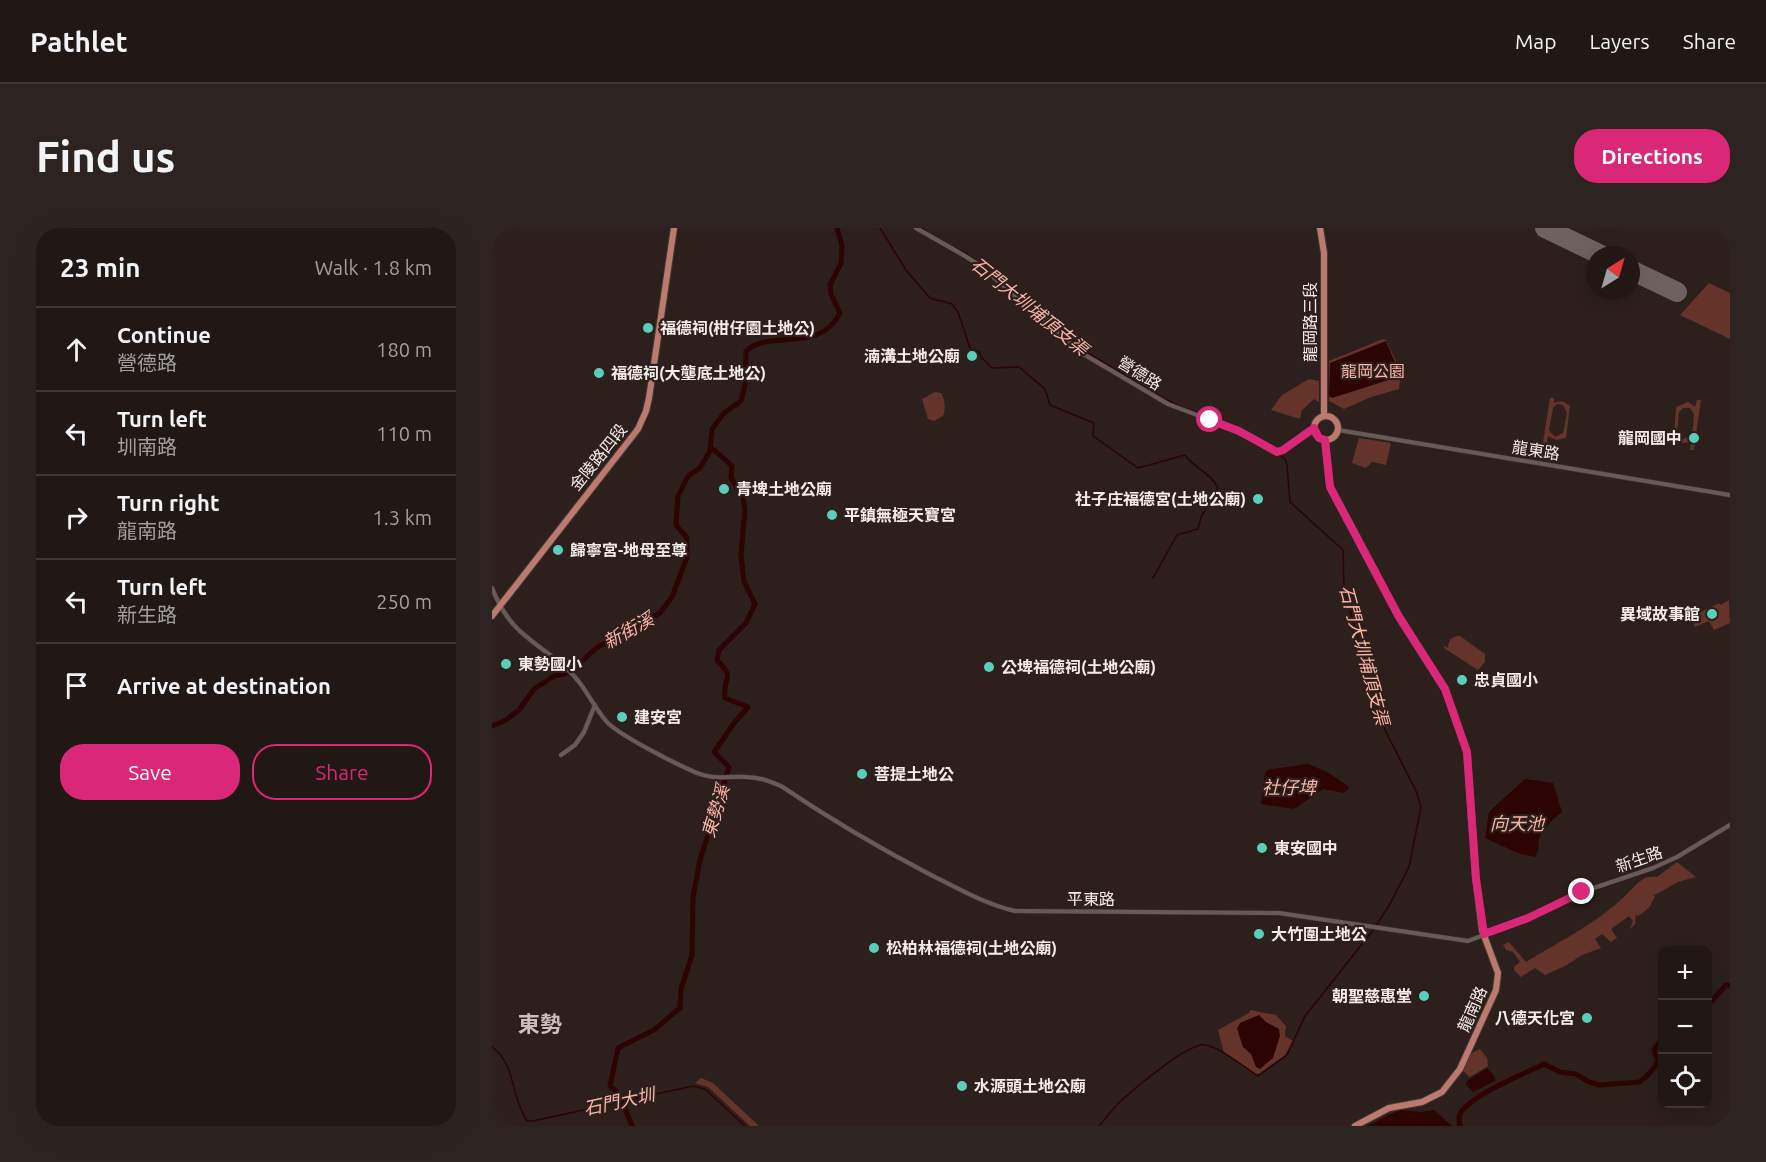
<!DOCTYPE html>
<meta charset="utf-8">
<style>
:root{--surface:#211715;--page:#2d2422;--text:#f1f3f6;--muted:#a29fa0;--line:#3e3634;--accent:#db2777}
body{margin:0;font-family:Ubuntu,"Noto Sans TC",sans-serif;background:var(--page);color:var(--text)}
.controls{position:absolute;right:18px;bottom:18px;display:grid;overflow:hidden;border-radius:12px;box-shadow:0 6px 24px #0002}
.controls button{width:54px;height:54px;display:grid;place-items:center;padding:0;border:0;border-bottom:2px solid var(--line);background:var(--surface);color:var(--text);font:30px sans-serif}
.compass{position:absolute;left:1094px;top:18px;width:54px;height:54px;border-radius:50%;background:var(--surface);box-shadow:0 6px 24px #0002;rotate:37deg}
.stop{position:absolute;width:18px;height:18px;margin:-14px;border:4px solid #db2777;border-radius:50%;background:#fff}
.stop.end{background:#db2777;border-color:#fff;box-shadow:0 2px 6px #0008}
.list{margin:0;padding:0;list-style:none}
h2{display:flex;justify-content:space-between;align-items:center;height:78px;margin:0;padding:0 24px;font-size:26px}
h2 small{font-size:20px;font-weight:400;color:var(--muted)}
.list li{display:grid;grid-template-columns:39px 1fr auto;gap:18px;align-items:center;box-sizing:border-box;height:84px;padding:0 24px;border-top:2px solid var(--line)}
.list b{display:block;font-size:22px;white-space:nowrap}
.list p{margin:0;font-size:20px;white-space:nowrap;color:var(--muted)}
.list em{font-size:20px;font-style:normal;color:var(--muted)}
.actions{display:flex;gap:12px;padding:18px 24px}
.actions a{flex:1;padding:14px 0;border:2px solid var(--accent);border-radius:24px;text-align:center;font-size:21px;color:var(--accent)}
.actions .main{background:var(--accent);color:#fff}
.icon{flex:none;width:33px;height:33px;fill:none;stroke:currentColor;stroke-width:2;stroke-linecap:round;stroke-linejoin:round}
.map{position:relative;flex:none;width:1238px;height:898px;overflow:hidden;border-radius:24px}
header{display:flex;align-items:center;gap:36px;box-sizing:border-box;height:84px;padding:0 30px;background:var(--surface);border-bottom:2px solid var(--line)}
header strong{font-size:28px}
nav{display:flex;gap:33px;margin-inline-start:auto;font-size:21px}
.intro{display:flex;align-items:center;justify-content:space-between;box-sizing:border-box;height:144px;padding:0 36px}
h1{margin:0;font-size:42px}
.button{padding:15px 27px;border-radius:24px;background:var(--accent);color:#fff;font-size:21px;font-weight:700}
main{display:flex;gap:36px;padding:0 36px}
aside{flex:1;background:var(--surface);border-radius:24px;box-shadow:0 6px 24px #0002}
.map>svg:first-child{display:block}
</style>
<header>
<strong>Pathlet</strong>
<nav><a>Map</a><a>Layers</a><a>Share</a></nav>
</header>
<div class="intro"><h1>Find us</h1><a class="button">Directions</a></div>
<main>
<aside>
<h2>23 min<small>Walk · 1.8 km</small></h2>
<ul class="list">
<li><svg class="icon" aria-label="ahead" viewBox="0 0 24 24"><path d="M12 20V5M6 11l6-6 6 6"/></svg><div><b>Continue</b><p>營德路</p></div><em>180 m</em></li>
<li><svg class="icon" aria-label="left" viewBox="0 0 24 24"><path d="M17 20v-9H6M10 6l-5 5 5 5"/></svg><div><b>Turn left</b><p>圳南路</p></div><em>110 m</em></li>
<li><svg class="icon" aria-label="right" viewBox="0 0 24 24"><path d="M7 20v-9h11M14 6l5 5-5 5"/></svg><div><b>Turn right</b><p>龍南路</p></div><em>1.3 km</em></li>
<li><svg class="icon" aria-label="left" viewBox="0 0 24 24"><path d="M17 20v-9H6M10 6l-5 5 5 5"/></svg><div><b>Turn left</b><p>新生路</p></div><em>250 m</em></li>
<li><svg class="icon" aria-label="arrive" viewBox="0 0 24 24"><path d="M6 21V4h12l-3 4 3 4H6"/></svg><div><b>Arrive at destination</b></div></li>
</ul>
<div class="actions"><a class="main">Save</a><a>Share</a></div>
</aside>
<div class="map">
<svg width="1238" height="898" viewBox="0 0 1238 898">
<rect width="100%" height="100%" fill="#2c1f1c"/>
<path fill="#64342a" fill-rule="evenodd" d="M1217,55L1238,65V111L1188,87Z
M891,111L894,112L909,144L907,161L879,169L852,181L837,173V133Z
M817,151L827,153V174L822,171L810,182L808,191L779,182L790,167Z
M443,164L449,165C453,172 454,181 451,188L442,193L436,191L430,171Z
M1058,170H1062V175L1070,173L1078,178L1074,210L1064,212L1056,208L1054,221H1050ZM1065,176L1071,177L1075,185L1071,205L1063,209L1057,202L1061,180Z
M1205,172H1209L1202,222H1198L1199,214L1190,215L1182,210L1184,179L1196,174L1203,179ZM1198,180L1202,186C1201,196 1203,208 1191,211L1185,205L1187,184L1191,180Z
M867,210L899,215L894,237L880,234L874,240L860,235Z
M1237,372L1238,395L1222,402L1217,393L1203,399L1199,389L1227,375L1228,377Z
M968,408L993,426V434L986,442L952,420L953,418L956,420C956,412 960,408 968,408Z
M1185,634L1204,649L1186,654L1163,667L1159,666L1163,668L1157,680L1146,688L1144,687L1143,696L1138,701L1141,693L1137,688L1119,701L1125,710L1119,714L1110,706L1103,711L1109,720L1090,727L1075,737L1053,747L1043,740L1029,749L1022,742V739L1028,734L1021,724L1014,722L1011,717L1017,714L1034,734C1068,713 1107,694 1135,666C1144,657 1151,646 1165,649Z
M758,782L784,787L794,798L793,808L801,813L793,827L768,845L764,846L732,825L726,802L757,785Z
M988,821L995,830L996,838L978,849L970,842C973,832 977,825 988,821Z
M209,850L221,855L267,898H258L216,859L203,855Z"/>
<path fill="#2c0401" d="M894,113L909,148L840,170L837,168L838,135Z
M816,536L835,544L856,558L857,560L852,565L831,561L802,581L769,576L773,545L775,542Z
M1033,551L1061,555L1069,581L1070,584C1062,590 1052,599 1048,608C1045,615 1048,622 1043,629L1028,626L993,610L997,584Z
M767,787L774,794L787,801L788,808L781,830L768,841L764,839L759,826L751,819L745,801L748,795Z
M995,840L1002,848L1003,853L981,864L974,856L975,853Z
M907,882L929,884L942,882L960,898H875Z"/>
<g fill="none" stroke-linecap="round" stroke-linejoin="round">
<path stroke="#2c0401" stroke-width="1.5" d="M388,0L414,42L438,70L460,76L466,84L478,120L487,124L489,129L500,140L527,139L553,161L558,177L602,195L601,208L646,240L693,227C703,241 718,244 726,260L709,289L706,301L685,307L661,350
M430,0L436,5
M461,19L475,26L495,41L591,122L671,170L687,178L747,200L784,222
M0,819C24,836 19,870 35,893H41L201,858L213,861L253,898
M607,898C614,890 621,880 629,873C642,861 697,814 713,817C728,819 752,839 766,848L795,827L813,788L882,701L898,676L917,639L929,579L925,565L891,498L852,361L851,322L798,274L795,237L793,231L787,226"/>
<path stroke="#2c0401" stroke-width="5" d="M0,498L14,492L27,482L42,461L62,448L72,446L84,439L104,420L168,385L180,369L195,329V310L184,297L186,268L196,248L208,240L218,223L220,201L232,185L249,173L253,157L254,123C279,100 327,127 348,85L339,66L338,57L349,35L350,18L345,0
M1216,777L1234,757L1238,758
M140,898L127,866L118,858L126,820L162,802L188,780L189,761L200,727L201,669L208,632L237,539L222,524L243,494L256,479L233,470C230,447 245,453 225,432L227,422L254,395L263,376L252,353L249,327L253,281L250,266L239,250L240,238L221,221L218,223
M968,898C967,893 966,889 969,884C983,865 1030,847 1052,836L1068,844L1084,846L1097,854L1107,857L1147,854L1154,849L1164,837L1166,833L1162,822L1170,811"/>
<path stroke="#6e6260" stroke-width="20" d="M1053,0L1109,27
M1139,42L1185,64"/>
<defs>
<path id="minor" d="M424,0L473,28L490,39L570,109L593,127L676,176L734,198L785,224L791,222L822,200
M846,202L1238,267
M0,360C18,405 39,410 73,439C91,454 99,475 114,493C126,507 186,537 205,545C222,552 236,548 254,549C267,549 277,553 289,558C338,591 387,620 439,647C467,661 493,676 523,683L787,685L976,713L1036,690L1090,664L1161,640L1185,629L1238,597
M69,527L83,517L92,504L103,477"/>
<path id="major" d="M828,0L832,25V188
M822 200a12 12 0 1 1 24 0a12 12 0 1 1-24 0Z
M833,212L838,259L908,391L953,461L975,524L984,651L990,702L1006,745L1004,762L968,841L950,864L930,874L897,880L863,898
M0,388L146,201L154,183L157,170L182,0"/>
</defs>
<use href="#minor" stroke="#463a38" stroke-width="5"/>
<use href="#major" stroke="#463a38" stroke-width="8"/>
<use href="#minor" stroke="#6a5a57" stroke-width="4"/>
<use href="#major" stroke="#bc7a6e" stroke-width="6"/>
</g>
<g fill="none" stroke-linecap="round" stroke-linejoin="round">
<path stroke="#db2777" stroke-width="8" d="M718,192L747,203L785,224L791,222L822,200L827,210L833,212L838,259L906,387L953,461L975,524L984,651L992,706L1036,690L1090,664"/>
</g>
<g fill="#5bcebb" stroke="#2c1f1c" stroke-width="2">
<circle cx="156" cy="100" r="6"/>
<circle cx="480" cy="128" r="6"/>
<circle cx="107" cy="145" r="6"/>
<circle cx="1202" cy="210" r="6"/>
<circle cx="232" cy="261" r="6"/>
<circle cx="766" cy="271" r="6"/>
<circle cx="340" cy="287" r="6"/>
<circle cx="66" cy="322" r="6"/>
<circle cx="1220" cy="386" r="6"/>
<circle cx="14" cy="436" r="6"/>
<circle cx="497" cy="439" r="6"/>
<circle cx="970" cy="452" r="6"/>
<circle cx="130" cy="489" r="6"/>
<circle cx="370" cy="546" r="6"/>
<circle cx="770" cy="620" r="6"/>
<circle cx="767" cy="706" r="6"/>
<circle cx="382" cy="720" r="6"/>
<circle cx="932" cy="768" r="6"/>
<circle cx="1095" cy="790" r="6"/>
<circle cx="470" cy="858" r="6"/>
</g>
<g text-anchor="middle" dominant-baseline="central" stroke-width="4.5" stroke-linejoin="round" paint-order="stroke">
<g font-size="16" fill="#f5ecea" stroke="#2c1f1c">
<text transform="translate(818 94) rotate(-90)">龍岡路三段</text>
<text transform="translate(648 145) rotate(32)">營德路</text>
<text transform="translate(1044 222) rotate(9)">龍東路</text>
<text transform="translate(106 229) rotate(-51)">金陵路四段</text>
<text transform="translate(1147 631) rotate(-19)">新生路</text>
<text x="599" y="671">平東路</text>
<text transform="translate(980 781) rotate(-66)">龍南路</text>
</g>
<g font-size="16" font-weight="bold" fill="#f5ecea" stroke="#2c1f1c" text-anchor="start">
<text x="168" y="100">福德祠(柑仔園土地公)</text>
<text x="468" y="128" text-anchor="end">湳溝土地公廟</text>
<text x="119" y="145">福德祠(大壟底土地公)</text>
<text x="1190" y="210" text-anchor="end">龍岡國中</text>
<text x="244" y="261">青埤土地公廟</text>
<text x="754" y="271" text-anchor="end">社子庄福德宮(土地公廟)</text>
<text x="352" y="287">平鎮無極天寶宮</text>
<text x="78" y="322">歸寧宮-地母至尊</text>
<text x="1208" y="386" text-anchor="end">異域故事館</text>
<text x="26" y="436">東勢國小</text>
<text x="509" y="439">公埤福德祠(土地公廟)</text>
<text x="982" y="452">忠貞國小</text>
<text x="142" y="489">建安宮</text>
<text x="382" y="546">菩提土地公</text>
<text x="782" y="620">東安國中</text>
<text x="779" y="706">大竹圍土地公</text>
<text x="394" y="720">松柏林福德祠(土地公廟)</text>
<text x="920" y="768" text-anchor="end">朝聖慈惠堂</text>
<text x="1083" y="790" text-anchor="end">八德天化宮</text>
<text x="482" y="858">水源頭土地公廟</text>
</g>
<g font-size="16" fill="#feb6a6" stroke="#2c1f1c">
<text x="881" y="143">龍岡公園</text>
</g>
<g font-size="18" font-style="italic" fill="#fcb4a5" stroke="#2c1f1c">
<text transform="translate(538 78) rotate(39)">石門大圳埔頂支渠</text>
<text transform="translate(136 402) rotate(-29)">新街溪</text>
<text transform="translate(873 427) rotate(75)">石門大圳埔頂支渠</text>
<text x="797" y="559">社仔埤</text>
<text transform="translate(223 583) rotate(-73)">東勢溪</text>
<text x="1025" y="595">向天池</text>
<text transform="translate(127 873) rotate(-12)">石門大圳</text>
</g>
<g font-size="22" font-weight="bold" fill="#cfbdb9" stroke="#2c1f1c">
<text x="48" y="795">東勢</text>
</g>
</g>
</svg>
<div class="controls">
<button>+</button>
<button>−</button>
<button><svg class="icon" aria-label="locate" viewBox="0 0 24 24"><circle cx="12" cy="12" r="6"/><path d="M12 2v4M12 18v4M2 12h4M18 12h4"/></svg></button>
</div>
<svg class="compass" viewBox="-18 -18 36 36"><path d="M0-13l5 13h-10z" fill="#e53935"/><path d="M0 13l5-13h-10z" fill="#a29fa0"/></svg>
<div class="stop" style="left:718px;top:192px"></div>
<div class="stop end" style="left:1090px;top:664px"></div>
</div>
</main>
